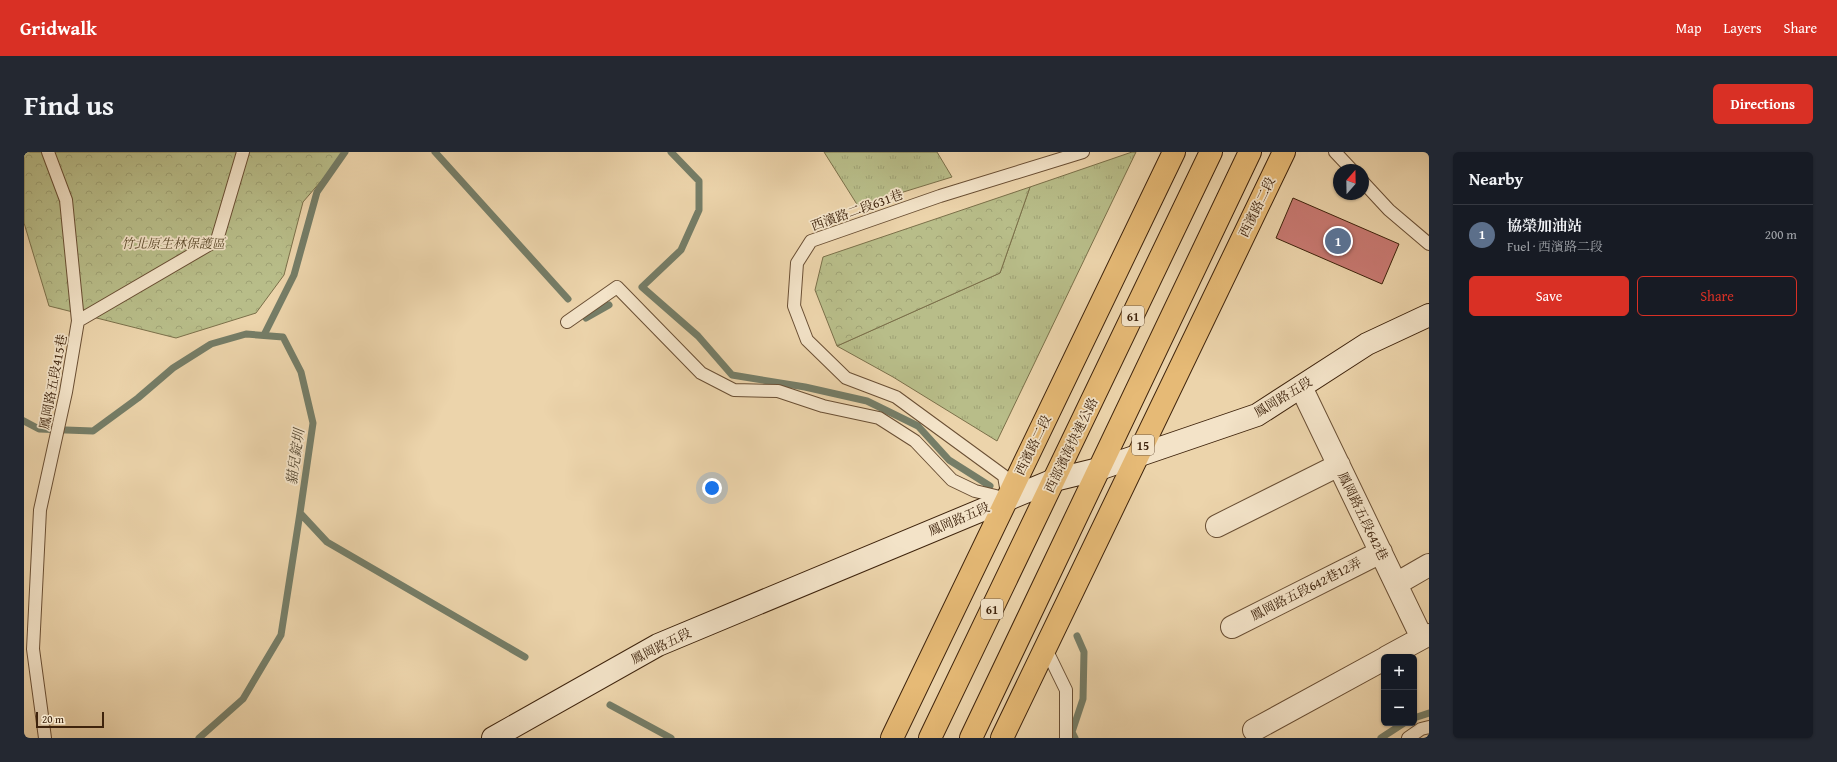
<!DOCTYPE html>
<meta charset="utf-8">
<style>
:root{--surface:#171b24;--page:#242831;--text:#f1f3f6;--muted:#9ea1a6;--line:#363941;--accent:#d93025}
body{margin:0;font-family:"Gentium Book Plus","Noto Serif TC",serif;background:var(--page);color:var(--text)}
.controls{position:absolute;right:12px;bottom:12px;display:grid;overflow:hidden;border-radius:6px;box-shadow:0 1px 3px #0004}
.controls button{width:36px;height:36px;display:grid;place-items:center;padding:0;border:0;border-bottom:1px solid var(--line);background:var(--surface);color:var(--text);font:20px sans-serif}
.compass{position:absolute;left:1309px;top:12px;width:36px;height:36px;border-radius:50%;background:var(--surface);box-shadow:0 1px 3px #0004;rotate:20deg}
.scale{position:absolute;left:12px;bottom:10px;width:68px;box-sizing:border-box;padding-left:4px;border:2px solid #3e230c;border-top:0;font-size:11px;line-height:14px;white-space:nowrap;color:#3e230c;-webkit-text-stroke:3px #f3e3c8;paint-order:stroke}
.you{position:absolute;left:688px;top:336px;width:14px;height:14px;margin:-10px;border:3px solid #fff;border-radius:50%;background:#1a73e8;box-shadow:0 0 0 6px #1a73e833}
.badge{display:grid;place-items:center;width:26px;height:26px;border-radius:50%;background:var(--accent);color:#fff;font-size:13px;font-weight:700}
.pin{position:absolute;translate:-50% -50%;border:2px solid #fff;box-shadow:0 1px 4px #0006}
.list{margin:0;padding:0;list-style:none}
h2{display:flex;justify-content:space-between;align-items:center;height:52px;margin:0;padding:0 16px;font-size:17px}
h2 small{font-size:13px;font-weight:400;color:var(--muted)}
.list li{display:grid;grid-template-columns:26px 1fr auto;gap:12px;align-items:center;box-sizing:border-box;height:60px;padding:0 16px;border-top:1px solid var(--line)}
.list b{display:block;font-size:15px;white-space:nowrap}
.list p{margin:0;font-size:13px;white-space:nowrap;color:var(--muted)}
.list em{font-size:13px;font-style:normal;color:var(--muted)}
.actions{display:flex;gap:8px;padding:12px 16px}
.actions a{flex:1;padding:9px 0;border:1px solid var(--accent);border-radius:6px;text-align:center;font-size:14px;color:var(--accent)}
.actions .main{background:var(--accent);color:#fff}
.map{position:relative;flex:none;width:1405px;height:586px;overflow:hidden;border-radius:6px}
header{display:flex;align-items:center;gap:24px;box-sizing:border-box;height:56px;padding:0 20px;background:var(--accent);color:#fff}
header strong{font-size:19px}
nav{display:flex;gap:22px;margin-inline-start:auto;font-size:14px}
.intro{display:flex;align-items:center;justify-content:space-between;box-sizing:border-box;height:96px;padding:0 24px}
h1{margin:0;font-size:28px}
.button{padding:10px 18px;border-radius:6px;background:var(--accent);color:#fff;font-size:14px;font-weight:700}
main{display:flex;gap:24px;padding:0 24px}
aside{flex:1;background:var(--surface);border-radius:6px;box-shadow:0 1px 3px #0004}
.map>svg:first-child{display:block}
</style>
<header>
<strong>Gridwalk</strong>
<nav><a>Map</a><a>Layers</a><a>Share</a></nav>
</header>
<div class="intro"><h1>Find us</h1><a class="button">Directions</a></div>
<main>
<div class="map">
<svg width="1405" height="586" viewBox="0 0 1405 586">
<defs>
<pattern id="grass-tufts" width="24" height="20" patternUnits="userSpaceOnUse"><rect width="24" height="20" fill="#b8bd89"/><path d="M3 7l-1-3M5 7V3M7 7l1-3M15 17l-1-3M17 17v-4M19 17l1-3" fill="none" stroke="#9fa275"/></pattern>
<pattern id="forest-crowns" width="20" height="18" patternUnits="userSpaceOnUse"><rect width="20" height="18" fill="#b8bd89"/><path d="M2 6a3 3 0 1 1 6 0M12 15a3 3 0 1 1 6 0" fill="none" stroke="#9fa275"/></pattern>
</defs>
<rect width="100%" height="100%" fill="#ecd4ab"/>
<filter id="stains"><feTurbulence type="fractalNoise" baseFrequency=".005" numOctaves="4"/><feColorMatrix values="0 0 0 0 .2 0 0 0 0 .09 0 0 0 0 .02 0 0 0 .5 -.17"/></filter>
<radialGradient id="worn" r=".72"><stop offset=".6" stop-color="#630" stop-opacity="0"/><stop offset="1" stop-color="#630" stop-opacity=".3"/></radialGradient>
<path fill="url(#grass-tufts)" stroke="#7b704a" d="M800,0H913L928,25L834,54Z
M1108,0H1112L973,289L869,225L813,194L976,121L1006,35Z"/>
<path fill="url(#forest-crowns)" stroke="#7b704a" d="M0,0H322L279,50L260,123L232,161L152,186L25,154L0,71Z
M1006,35L976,121L813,194L791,138L799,105Z"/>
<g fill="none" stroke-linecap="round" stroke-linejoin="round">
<path stroke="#757d67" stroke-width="7" d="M411,0L544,147
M647,0L675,29V58L657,98L618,135L674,184L708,223L781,235L843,249L894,274L925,308L966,334
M562,166L585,153
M240,183L270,123L293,40L321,0
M0,269L15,277L69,279L114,246L149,216L187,192L222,182L259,185L277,220L289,271L276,361L303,390L501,505
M586,553L647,586
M1390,566L1405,561
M175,586L219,547L257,483L276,361
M1051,586L1048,580L1059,547L1060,500L1053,484
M1357,586L1380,571"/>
</g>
<path fill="#c97a73" stroke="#3e230c" d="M1269,46L1375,92L1358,132L1252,86Z"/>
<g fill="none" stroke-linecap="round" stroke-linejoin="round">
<defs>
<path id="lane" d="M1311,0L1328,18
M1339,30L1365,58L1405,92
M54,169L193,88L219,0
M543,170L593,135L677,221L710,238L754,239L799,254L855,266L891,289L928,328L951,339L984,347L980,324L872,245L822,226L783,188L770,154L773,111L787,89L916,44L1059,0
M1021,495L1042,538V586
M21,586L9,497L16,358L42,240L54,169L42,48L24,0
M1384,586L1397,577L1405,575"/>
<path id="street" d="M1277,235L1398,486L1405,483
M1193,374L1315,313
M1372,432L1405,413
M1208,475L1357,400
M1363,505L1398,486
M1230,578L1360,507"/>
<path id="secondary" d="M469,586L634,493L1030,328L1075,317L1233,263L1343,192L1405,163"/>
<path id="primary" d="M868,586L1150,0
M978,586L1260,0"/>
<path id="highway" d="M906,586L1187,0
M947,586L1226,0"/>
</defs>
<use href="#lane" stroke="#6a4f34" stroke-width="14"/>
<use href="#street" stroke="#6a4f34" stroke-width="24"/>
<use href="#secondary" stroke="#3e230c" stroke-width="24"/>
<use href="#primary" stroke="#3e230c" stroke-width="24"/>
<use href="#highway" stroke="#3e230c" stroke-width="24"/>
<use href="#lane" stroke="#f3e3c8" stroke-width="12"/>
<use href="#street" stroke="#f3e3c8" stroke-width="22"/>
<use href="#secondary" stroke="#f3e3c8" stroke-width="22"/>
<use href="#primary" stroke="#e6ba76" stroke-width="22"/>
<use href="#highway" stroke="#e6ba76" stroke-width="22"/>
</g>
<g text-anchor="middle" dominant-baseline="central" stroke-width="3.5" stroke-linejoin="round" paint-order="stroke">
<g fill="#f3e3c8" stroke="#745d44" stroke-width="1">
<rect x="1098" y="154" width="22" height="20" rx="3"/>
<rect x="1108" y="283" width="22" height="20" rx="3"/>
<rect x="957" y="447" width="22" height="20" rx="3"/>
</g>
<g font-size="12" font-weight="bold" fill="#3e230c">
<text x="1109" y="164">61</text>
<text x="1119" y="293">15</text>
<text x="968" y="457">61</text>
</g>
<g font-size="13" fill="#3e230c" stroke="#f3e3c8">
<text transform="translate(1233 55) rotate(-64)">西濱路二段</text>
<text transform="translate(833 58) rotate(-20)">西濱路二段631巷</text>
<text transform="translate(29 230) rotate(-79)">鳳岡路五段415巷</text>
<text transform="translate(1259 245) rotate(-31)">鳳岡路五段</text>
<text transform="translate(1009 293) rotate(-64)">西濱路二段</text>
<text transform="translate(1047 293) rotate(-64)">西部濱海快速公路</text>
<text transform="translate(1339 364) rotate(64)">鳳岡路五段642巷</text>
<text transform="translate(935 367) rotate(-23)">鳳岡路五段</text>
<text transform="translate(1282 437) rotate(-27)">鳳岡路五段642巷12弄</text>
<text transform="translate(637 494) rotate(-26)">鳳岡路五段</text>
</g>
<g font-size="13" font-style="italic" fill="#5c4a2b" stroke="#f3e3c8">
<text x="149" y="91">竹北原生林保護區</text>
</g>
<g font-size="14" font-style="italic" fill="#554832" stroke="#f3e3c8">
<text transform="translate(271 305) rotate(-82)">貓兒錠圳</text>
</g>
</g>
<rect width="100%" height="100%" filter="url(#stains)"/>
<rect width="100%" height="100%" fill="url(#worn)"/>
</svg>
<div class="controls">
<button>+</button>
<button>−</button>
</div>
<svg class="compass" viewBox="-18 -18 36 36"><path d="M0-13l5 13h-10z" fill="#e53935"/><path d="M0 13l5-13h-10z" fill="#9ea1a6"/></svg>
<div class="scale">20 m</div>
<div class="you"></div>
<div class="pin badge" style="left:1314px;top:89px;background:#5c6f8a">1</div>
</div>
<aside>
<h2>Nearby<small></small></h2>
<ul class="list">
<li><span class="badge" style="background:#5c6f8a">1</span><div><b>協榮加油站</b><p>Fuel · 西濱路二段</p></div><em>200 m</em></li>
</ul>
<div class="actions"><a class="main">Save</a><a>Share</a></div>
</aside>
</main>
